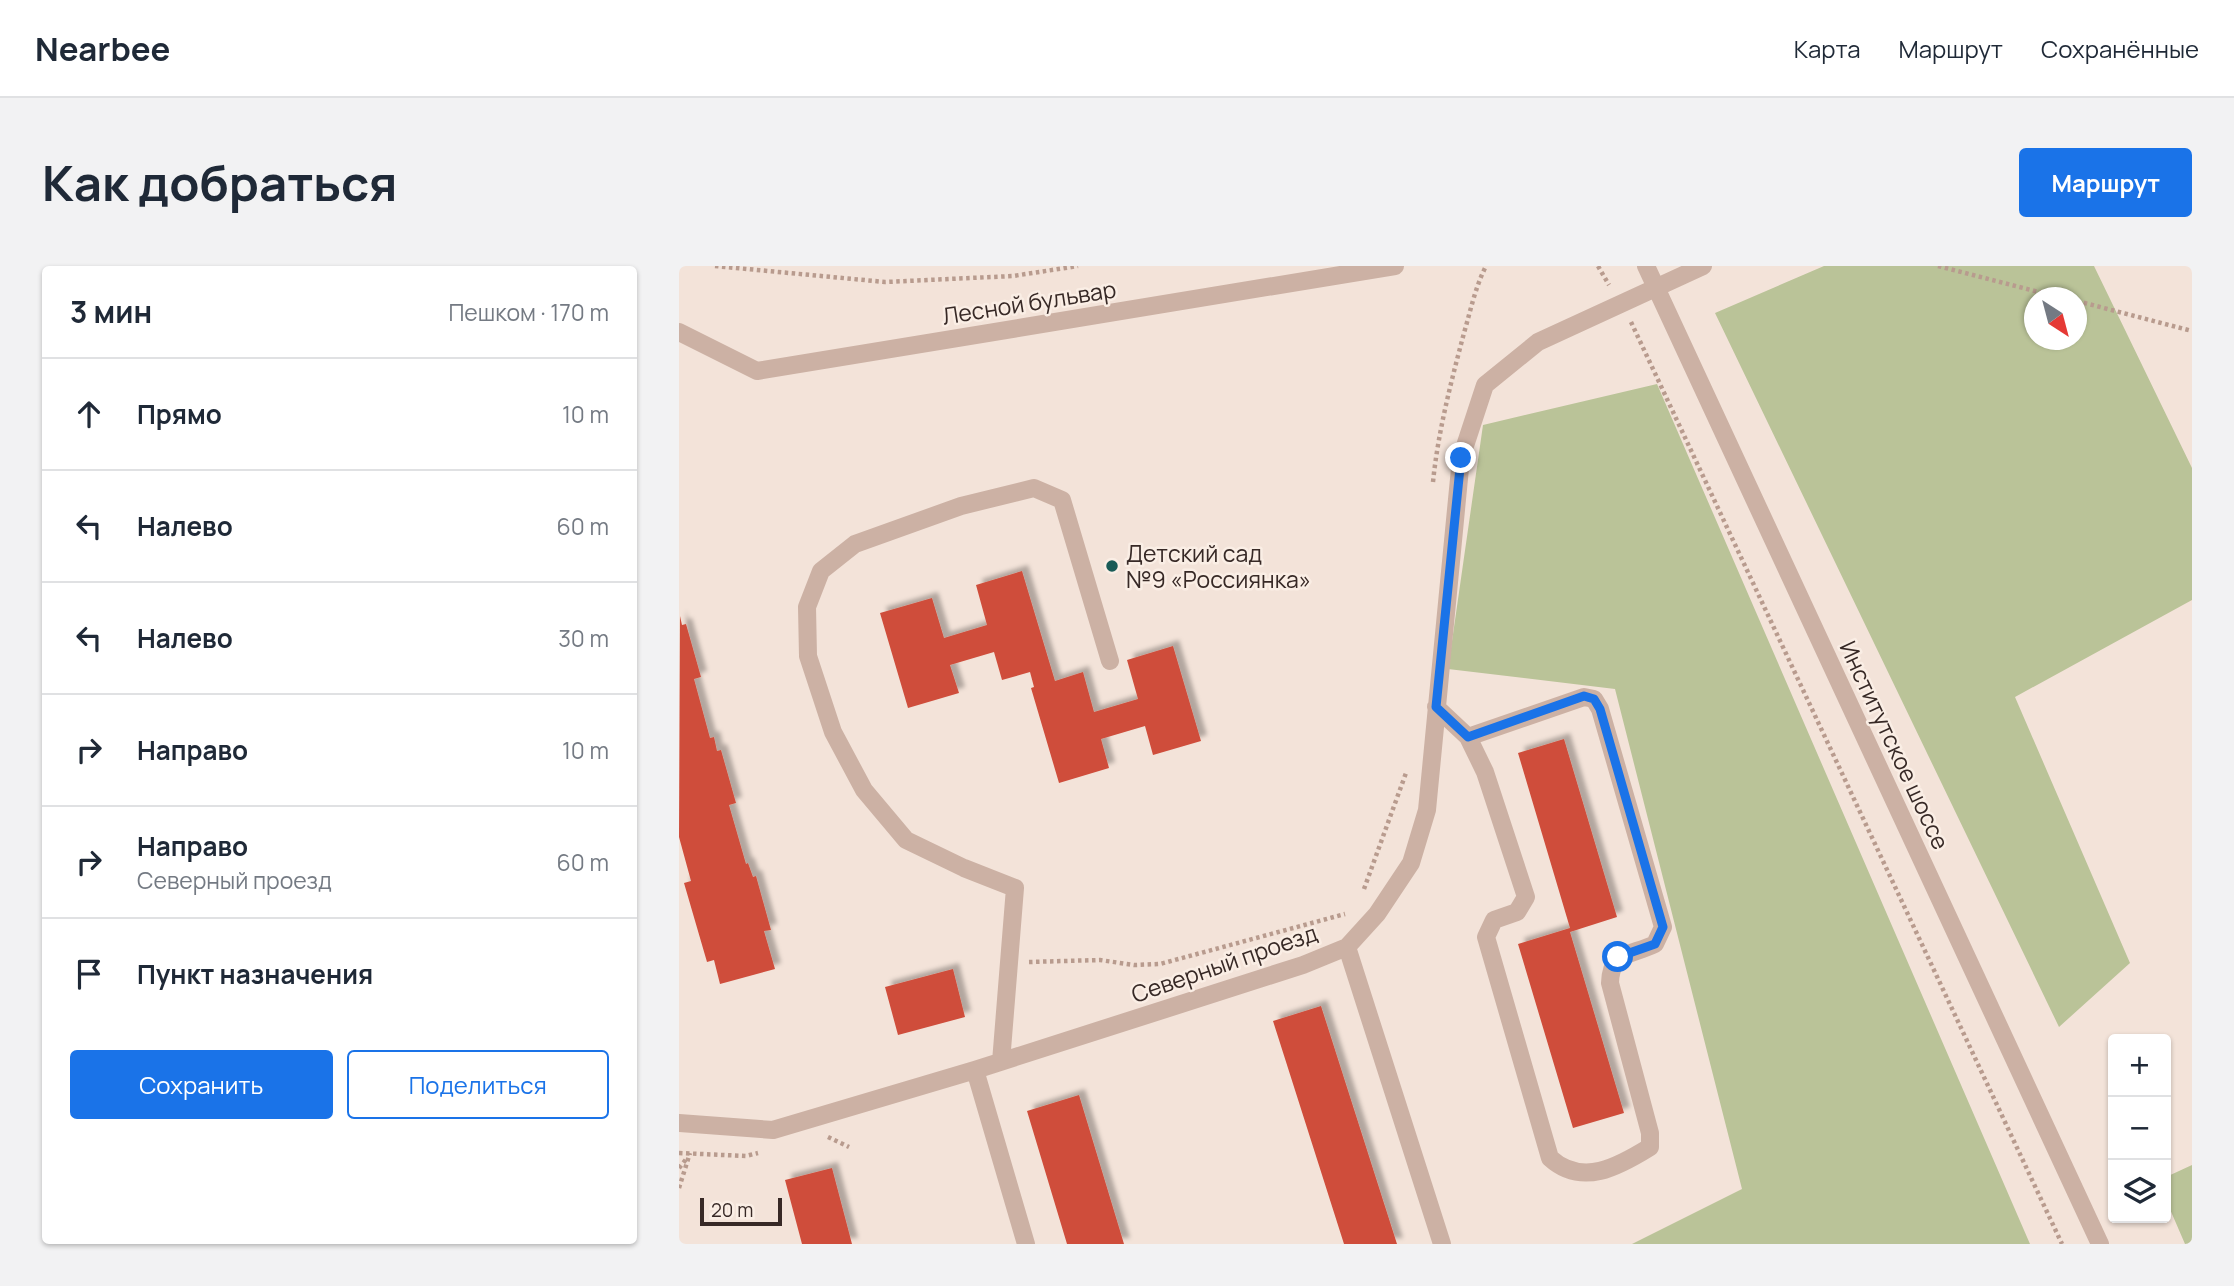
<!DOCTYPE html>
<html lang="ru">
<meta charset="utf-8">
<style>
:root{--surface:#fff;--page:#f2f2f3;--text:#1f2937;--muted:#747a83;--line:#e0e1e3;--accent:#1a73e8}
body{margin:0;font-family:Manrope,sans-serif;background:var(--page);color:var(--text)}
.controls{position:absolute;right:21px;bottom:21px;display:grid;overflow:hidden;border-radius:7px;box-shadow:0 2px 5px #0004}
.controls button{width:63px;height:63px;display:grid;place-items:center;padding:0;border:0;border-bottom:2px solid var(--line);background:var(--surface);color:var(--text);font:35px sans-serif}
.compass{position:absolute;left:1345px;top:21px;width:63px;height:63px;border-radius:50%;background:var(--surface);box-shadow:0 2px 5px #0004;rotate:144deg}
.scale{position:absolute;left:21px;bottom:18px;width:82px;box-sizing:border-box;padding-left:7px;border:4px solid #372926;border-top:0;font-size:19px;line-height:24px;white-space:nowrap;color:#372926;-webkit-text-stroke:5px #faeee5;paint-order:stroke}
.stop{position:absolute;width:21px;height:21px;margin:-16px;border:5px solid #1a73e8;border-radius:50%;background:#fff}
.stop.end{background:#1a73e8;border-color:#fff;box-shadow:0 2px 7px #0008}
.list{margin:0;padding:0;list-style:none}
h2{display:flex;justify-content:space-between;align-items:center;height:91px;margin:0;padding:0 28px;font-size:30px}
h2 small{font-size:23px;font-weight:400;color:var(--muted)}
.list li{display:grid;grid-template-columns:46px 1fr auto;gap:21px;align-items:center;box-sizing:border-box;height:112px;padding:0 28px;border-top:2px solid var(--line)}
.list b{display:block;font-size:26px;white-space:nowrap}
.list p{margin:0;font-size:23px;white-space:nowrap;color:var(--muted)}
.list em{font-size:23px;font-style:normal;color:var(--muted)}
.actions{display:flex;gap:14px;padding:21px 28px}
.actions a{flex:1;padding:16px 0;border:2px solid var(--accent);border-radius:7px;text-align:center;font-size:24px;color:var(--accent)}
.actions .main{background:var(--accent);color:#fff}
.icon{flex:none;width:38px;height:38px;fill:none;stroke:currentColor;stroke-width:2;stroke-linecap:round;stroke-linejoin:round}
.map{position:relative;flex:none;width:1513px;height:978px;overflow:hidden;border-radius:7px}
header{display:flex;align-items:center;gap:42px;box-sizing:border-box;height:98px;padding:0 35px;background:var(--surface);border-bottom:2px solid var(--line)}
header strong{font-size:33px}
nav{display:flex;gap:38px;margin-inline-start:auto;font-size:24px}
.intro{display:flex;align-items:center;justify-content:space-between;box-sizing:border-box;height:168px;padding:0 42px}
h1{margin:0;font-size:49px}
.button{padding:18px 32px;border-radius:7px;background:var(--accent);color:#fff;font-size:24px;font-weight:700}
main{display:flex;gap:42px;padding:0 42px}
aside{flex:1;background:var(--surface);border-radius:7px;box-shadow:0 2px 5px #0004}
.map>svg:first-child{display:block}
</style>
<header>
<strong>Nearbee</strong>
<nav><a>Карта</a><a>Маршрут</a><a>Сохранённые</a></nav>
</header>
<div class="intro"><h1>Как добраться</h1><a class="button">Маршрут</a></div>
<main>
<aside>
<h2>3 мин<small>Пешком · 170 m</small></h2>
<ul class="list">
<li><svg class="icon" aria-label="ahead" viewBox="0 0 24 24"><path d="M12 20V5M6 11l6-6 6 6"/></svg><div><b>Прямо</b></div><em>10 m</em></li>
<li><svg class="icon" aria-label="left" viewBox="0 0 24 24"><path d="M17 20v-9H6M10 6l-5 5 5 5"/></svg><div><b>Налево</b></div><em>60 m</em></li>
<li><svg class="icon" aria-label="left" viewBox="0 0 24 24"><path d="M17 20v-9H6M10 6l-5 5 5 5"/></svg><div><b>Налево</b></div><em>30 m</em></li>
<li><svg class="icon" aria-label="right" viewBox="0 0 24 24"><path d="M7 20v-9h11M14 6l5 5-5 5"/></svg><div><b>Направо</b></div><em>10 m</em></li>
<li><svg class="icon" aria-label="right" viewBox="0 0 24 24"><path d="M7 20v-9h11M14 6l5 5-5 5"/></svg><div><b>Направо</b><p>Северный проезд</p></div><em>60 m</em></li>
<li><svg class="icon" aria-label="arrive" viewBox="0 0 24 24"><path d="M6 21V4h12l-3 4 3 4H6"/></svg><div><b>Пункт назначения</b></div></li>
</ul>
<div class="actions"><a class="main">Сохранить</a><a>Поделиться</a></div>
</aside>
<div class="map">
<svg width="1513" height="978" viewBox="0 0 1513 978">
<defs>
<filter id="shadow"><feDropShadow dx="6" dy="-6" stdDeviation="2" flood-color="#0004"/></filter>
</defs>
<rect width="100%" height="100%" fill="#f3e3d9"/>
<path fill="#bac398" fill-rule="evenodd" d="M1145,0H1415L1513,202V334L1336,431L1451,697L1380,761L1036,47ZM1356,32H1398V74H1356Z
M978,118L1351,978H953L1063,923L936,423L769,403L804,159Z
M1513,899V978H1506L1487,934V911Z"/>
<path fill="#cf4d3b" filter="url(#shadow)" d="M343,305L376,415L404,406L415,446L459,433L448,394L494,380L522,475L474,489L466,460L422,473L430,502L380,517L352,422L355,421L351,406L323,414L315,386L271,399L280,427L229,442L201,347L253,332L265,372L308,359L297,319Z
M1,350L3,359L7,358L22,411L15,413L31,472L35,471L38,485L42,484L57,537L50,539L67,598L69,597L74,611L77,610L92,664L85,665L96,703L41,718L35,694L28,696L5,617L12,615L0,571Z
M885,473L938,651L891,666L945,847L894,862L839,678L891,662L839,487Z
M274,703L286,751L219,769L206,721Z
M642,740L718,978H665L594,755Z
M400,829L445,978H388L348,845Z
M153,902L173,978H123L106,914Z"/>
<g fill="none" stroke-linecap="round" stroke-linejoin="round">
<path stroke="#b89b8e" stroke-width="4.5" stroke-dasharray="3.5 3.5" stroke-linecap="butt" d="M36,0L206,16L334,10L399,0
M919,0L930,19
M1259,0L1383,32
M1398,35L1513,65
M952,56L1383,978
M754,216C759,166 772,116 785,67C792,43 796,22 807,0
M685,623L727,507
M350,696L421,694L455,699L481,698L666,648
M149,871L170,881
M0,887L67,890L79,887
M0,902L8,892
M0,922L11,887"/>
<path stroke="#ccb1a4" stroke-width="18" d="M967,0L1421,978
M0,66L78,105L716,0
M757,441L789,471L806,506L847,631L838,646L815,654L807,671L871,892C903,921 939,901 971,881V867L931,717C932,685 951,690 976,678L984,661L921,443L915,433L905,431L789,471
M668,681L763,978
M322,796L336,622L285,602L227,574L185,524L154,466L129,390L128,341L142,305L176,278L282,240L355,222L383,234L431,395
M296,804L347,978
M0,857L94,864L296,804L624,699L668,681L698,648L732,597L748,544L782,192L806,119L859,76L1024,0"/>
</g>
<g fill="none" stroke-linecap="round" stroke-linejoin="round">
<path stroke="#1a73e8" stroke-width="9" d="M782,192L757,441L789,471L905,430L915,433L921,443L984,661L976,678L939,691"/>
</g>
<circle fill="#195b57" stroke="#faeee5" stroke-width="2.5" cx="433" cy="300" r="7"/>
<g text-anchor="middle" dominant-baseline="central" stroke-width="5" stroke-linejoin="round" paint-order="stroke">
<g font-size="23" fill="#372926" stroke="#faeee5">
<text transform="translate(350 36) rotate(-9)">Лесной бульвар</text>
<text transform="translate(1216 479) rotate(65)">Институтское шоссе</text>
<text transform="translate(545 697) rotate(-19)">Северный проезд</text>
</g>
<g font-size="23" fill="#372926" stroke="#faeee5" text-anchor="start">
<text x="447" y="287">Детcкий сад<tspan x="447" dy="26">№9 «Россиянка»</tspan></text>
</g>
</g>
</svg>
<div class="controls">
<button>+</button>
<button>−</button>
<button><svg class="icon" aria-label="layers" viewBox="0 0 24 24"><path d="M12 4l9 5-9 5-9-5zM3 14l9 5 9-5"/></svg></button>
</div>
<svg class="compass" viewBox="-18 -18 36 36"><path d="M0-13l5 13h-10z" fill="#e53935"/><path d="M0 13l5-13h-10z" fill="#747a83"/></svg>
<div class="scale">20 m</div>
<div class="stop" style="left:939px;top:691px"></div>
<div class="stop end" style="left:782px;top:192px"></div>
</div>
</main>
